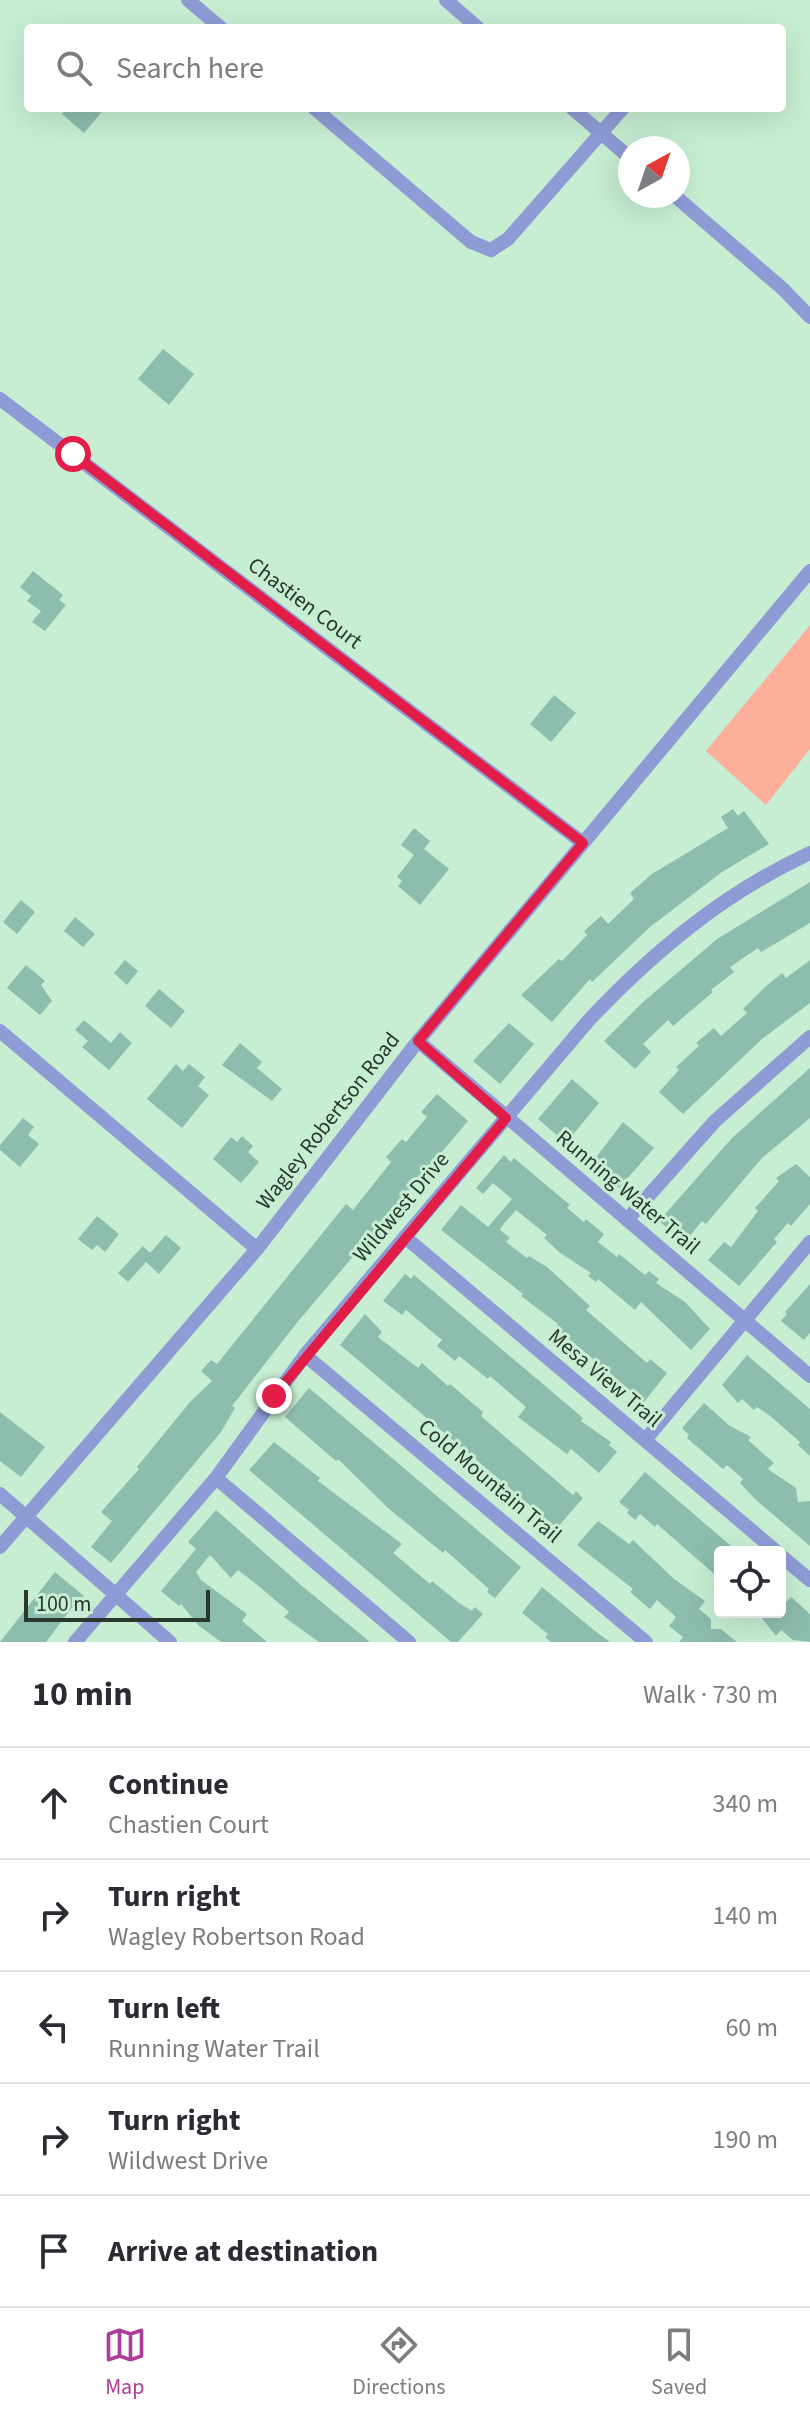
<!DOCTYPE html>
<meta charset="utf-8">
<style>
:root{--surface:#fff;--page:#f7f7f7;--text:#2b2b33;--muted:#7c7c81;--line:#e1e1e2;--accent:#ac3d9a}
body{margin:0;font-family:"Source Sans 3",sans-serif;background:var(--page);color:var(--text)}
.controls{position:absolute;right:24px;bottom:24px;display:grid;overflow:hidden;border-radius:8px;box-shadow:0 8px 32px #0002}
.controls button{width:72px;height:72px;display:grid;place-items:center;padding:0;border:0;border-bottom:2px solid var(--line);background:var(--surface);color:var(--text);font:40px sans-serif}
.compass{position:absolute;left:618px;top:136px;width:72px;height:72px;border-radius:50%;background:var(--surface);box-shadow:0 8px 32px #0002;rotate:40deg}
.scale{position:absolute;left:24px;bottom:20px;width:186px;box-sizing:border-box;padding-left:8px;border:4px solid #28382d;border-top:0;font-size:22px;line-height:28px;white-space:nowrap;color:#28382d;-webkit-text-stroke:6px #c7eed3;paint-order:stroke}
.stop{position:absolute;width:24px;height:24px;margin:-18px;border:6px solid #e11d48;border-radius:50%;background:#fff}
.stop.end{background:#e11d48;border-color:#fff;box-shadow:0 2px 8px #0008}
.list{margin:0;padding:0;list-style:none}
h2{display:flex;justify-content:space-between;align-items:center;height:104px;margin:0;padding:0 32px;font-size:34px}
h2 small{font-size:26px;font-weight:400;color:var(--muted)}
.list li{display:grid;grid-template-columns:52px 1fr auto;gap:24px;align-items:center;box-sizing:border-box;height:112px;padding:0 32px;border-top:2px solid var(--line)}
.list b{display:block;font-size:30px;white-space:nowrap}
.list p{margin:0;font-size:26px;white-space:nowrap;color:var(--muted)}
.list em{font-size:26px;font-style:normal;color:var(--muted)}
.icon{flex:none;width:44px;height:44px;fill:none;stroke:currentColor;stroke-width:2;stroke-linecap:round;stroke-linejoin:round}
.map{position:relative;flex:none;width:810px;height:1642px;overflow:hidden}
.search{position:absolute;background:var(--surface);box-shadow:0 8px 32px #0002;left:24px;right:24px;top:24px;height:88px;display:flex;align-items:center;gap:20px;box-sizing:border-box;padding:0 28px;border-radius:8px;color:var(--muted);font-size:30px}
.sheet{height:664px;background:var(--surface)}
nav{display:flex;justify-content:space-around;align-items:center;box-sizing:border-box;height:112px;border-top:2px solid var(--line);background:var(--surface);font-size:22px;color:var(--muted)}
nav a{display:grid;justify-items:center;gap:4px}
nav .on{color:var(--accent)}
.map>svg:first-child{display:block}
</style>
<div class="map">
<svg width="810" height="1642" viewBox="0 0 810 1642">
<rect width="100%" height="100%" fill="#c7eed3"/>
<path fill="#feaf9c" d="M810,625V749L766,805L706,751Z"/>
<path fill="#8dbdaf" d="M67,108H105L84,133L62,114Z
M163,349L194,374L169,405L138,379Z
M33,571L63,595L59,600L66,605L45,631L32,622L41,611L27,601L31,596L20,587Z
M554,695L576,713L551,742L530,724Z
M733,809L738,816L744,811L769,844L722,872L650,927L592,982L590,979L552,1022L521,995L559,959L562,961L587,935L584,931L601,916L608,924L634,899L630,893L652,874L728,828L721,817Z
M414,828L430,841L424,849L449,869L420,905L398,886L402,881L397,877L414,855L401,845Z
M810,882V923L761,952L758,948L730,967L734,972L711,990L713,992L673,1026L668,1020L643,1044L651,1052L635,1069L604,1041L643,1002L717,939Z
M21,900L35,912L17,934L3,922Z
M75,917L95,934L83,947L64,931Z
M125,960L138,971L127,985L114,973Z
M810,960V1003L762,1039L683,1114L659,1092L679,1070L676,1067L699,1046L696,1043L714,1028L721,1036L747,1013L743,1009L764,988L782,973L786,978Z
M26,965L45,981L41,985L52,1001L40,1015L7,988Z
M159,989L185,1011L171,1028L145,1006Z
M84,1020L111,1043L120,1032L132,1043L109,1070L82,1047L88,1041L75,1030Z
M509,1023L534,1044L500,1084L473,1061Z
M240,1043L262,1062L257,1068L282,1089L272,1101L222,1065Z
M176,1064L183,1071L189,1064L205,1077L198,1086L209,1095L182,1128L147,1099Z
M810,1068V1118L762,1158L706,1224L702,1221L684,1243L659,1221L732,1138Z
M572,1079L599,1103L566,1143L538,1119Z
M437,1094L468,1121L295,1325L232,1406L235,1408L221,1432L111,1563L91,1547L112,1521L101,1512L139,1469L137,1467L190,1402L212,1381L201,1371L211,1360L217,1364L346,1204L353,1210L391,1162L386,1157L402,1139L406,1142L427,1117L421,1112Z
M23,1118L34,1127L28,1135L39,1144L20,1167L0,1150V1145Z
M623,1122L654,1148L619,1188L591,1164Z
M242,1136L253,1146L248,1152L259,1162L241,1183L213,1159L231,1137L237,1142Z
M504,1155L511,1162L514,1158L570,1205L567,1208L584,1222L586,1219L604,1234L598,1242L617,1257L619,1254L645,1275L649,1271L659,1279L656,1283L685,1302L710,1329L691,1350L641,1302L635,1310L598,1279L596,1282L588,1276L591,1273L559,1252L544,1238L547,1235L516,1210L502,1226L500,1230L510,1238L506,1242L527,1258L529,1256L547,1267L590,1306L586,1310L647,1363L650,1359L667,1373L644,1402L555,1327L558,1324L521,1296L523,1294L441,1230L461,1205L488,1227L512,1199L493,1183L483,1194L476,1188Z
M796,1164L810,1177V1204L791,1226L788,1223L774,1239L777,1242L739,1286L708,1260L724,1242L731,1247L758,1211L755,1208L779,1181L776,1178Z
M97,1216L119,1234L105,1252L97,1245L92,1250L78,1239Z
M166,1235L181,1248L159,1274L146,1262L128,1282L118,1273L143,1246L150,1253Z
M405,1274L411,1279L414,1275L583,1418L581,1421L611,1442L609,1445L617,1452L599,1473L571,1449L567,1454L518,1417L526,1407L490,1376L488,1379L459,1356L455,1361L437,1346L442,1340L406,1310L402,1315L383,1301Z
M810,1284V1333L804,1340L781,1321L787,1314L785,1312Z
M365,1314L382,1332L378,1337L418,1368L422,1363L448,1386L450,1384L483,1412L481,1416L573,1495L576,1491L583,1498L557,1528L340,1345Z
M747,1355L810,1409V1456L798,1445L800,1442L769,1415L757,1407L754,1410L742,1399L738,1403L722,1385Z
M309,1388L521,1567L495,1598L487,1592L489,1589L445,1550L443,1553L388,1508L338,1459L336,1461L285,1417Z
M704,1403L730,1426L751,1437L748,1440L774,1463L768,1469L796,1488L798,1502L810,1501V1546L755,1499L740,1483L743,1479L727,1465L723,1469L687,1438L689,1435L682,1428Z
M0,1412L45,1447L21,1477L0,1461Z
M274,1442L320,1478L318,1481L402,1544L393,1553L430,1584L432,1581L459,1603L472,1611L475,1607L483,1614L458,1642H451L249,1470Z
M645,1472L738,1552H720V1579L657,1524L655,1527L640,1514L635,1520L627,1513L629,1510L619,1502Z
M216,1510L302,1586L370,1642H319L284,1617L289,1612L261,1588L238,1570L231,1578L210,1555L196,1572L201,1580L247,1614L242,1621L267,1642H221L198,1625L181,1604L179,1606L161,1591L196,1549L188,1542Z
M598,1521L629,1544L633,1540L674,1579L705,1601L699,1609L711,1619V1629H721L737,1642H679L683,1637L669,1626L676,1617L657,1600L650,1609L630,1592L633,1589L577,1545Z
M55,1572L84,1596L76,1607L74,1605L46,1642H0Z
M542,1587L595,1631L610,1642H551L545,1637L548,1634L522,1613Z
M780,1596L786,1602L791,1597L810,1614V1642L793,1640L781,1630L776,1636L757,1612H780Z"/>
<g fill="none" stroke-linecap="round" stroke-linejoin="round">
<path stroke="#8e9bd5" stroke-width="14" d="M188,0L221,28
M446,0L478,28
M314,108L471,242L491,250L508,239L623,108
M572,108L630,158
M675,196L783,289L810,317
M0,399L583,843
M0,1031L257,1249
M418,1041L810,1376
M627,1220L715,1121L810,1037
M405,1237L777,1552
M305,1355L646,1642
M645,1440L810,1242
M216,1478L409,1642
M0,1494L170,1642
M0,1547L257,1249L418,1041L810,571
M780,1555L810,1580
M75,1642L216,1478L305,1355L589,1020C654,951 724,893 810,853"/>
</g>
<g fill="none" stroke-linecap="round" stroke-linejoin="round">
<path stroke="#e11d48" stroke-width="10" d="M73,454L583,843L418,1041L506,1118L274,1396"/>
</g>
<g text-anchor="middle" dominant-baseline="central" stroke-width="6" stroke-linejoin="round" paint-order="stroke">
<g font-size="22" fill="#28382d" stroke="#c7eed3">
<text transform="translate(305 603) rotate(37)">Chastien Court</text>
<text transform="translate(328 1121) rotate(-52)">Wagley Robertson Road</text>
<text transform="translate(628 1192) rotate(40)">Running Water Trail</text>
<text transform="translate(401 1207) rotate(-50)">Wildwest Drive</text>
<text transform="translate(605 1378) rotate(40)">Mesa View Trail</text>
<text transform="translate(490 1481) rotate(40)">Cold Mountain Trail</text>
</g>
</g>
</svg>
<div class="controls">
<button><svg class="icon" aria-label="locate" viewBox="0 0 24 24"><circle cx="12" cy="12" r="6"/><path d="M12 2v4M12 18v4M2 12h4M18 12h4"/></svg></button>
</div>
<svg class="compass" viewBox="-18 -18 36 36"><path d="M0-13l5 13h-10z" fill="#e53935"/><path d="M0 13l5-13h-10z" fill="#7c7c81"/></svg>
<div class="scale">100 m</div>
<div class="stop" style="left:73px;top:454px"></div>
<div class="stop end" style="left:274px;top:1396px"></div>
<div class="search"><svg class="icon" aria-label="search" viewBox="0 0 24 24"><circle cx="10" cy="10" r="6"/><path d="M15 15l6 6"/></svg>Search here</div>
</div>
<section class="sheet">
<h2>10 min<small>Walk · 730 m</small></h2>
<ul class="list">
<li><svg class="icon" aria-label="ahead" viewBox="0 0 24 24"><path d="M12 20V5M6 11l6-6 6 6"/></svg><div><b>Continue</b><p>Chastien Court</p></div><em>340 m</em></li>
<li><svg class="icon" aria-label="right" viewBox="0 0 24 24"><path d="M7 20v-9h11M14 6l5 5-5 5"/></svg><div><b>Turn right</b><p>Wagley Robertson Road</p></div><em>140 m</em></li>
<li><svg class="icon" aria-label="left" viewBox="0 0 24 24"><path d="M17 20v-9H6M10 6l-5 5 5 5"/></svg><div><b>Turn left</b><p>Running Water Trail</p></div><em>60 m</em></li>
<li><svg class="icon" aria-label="right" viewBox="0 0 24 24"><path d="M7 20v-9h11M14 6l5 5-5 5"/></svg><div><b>Turn right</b><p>Wildwest Drive</p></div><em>190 m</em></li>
<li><svg class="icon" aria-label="arrive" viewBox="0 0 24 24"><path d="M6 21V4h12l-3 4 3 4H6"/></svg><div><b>Arrive at destination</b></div></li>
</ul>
</section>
<nav>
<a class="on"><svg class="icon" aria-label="map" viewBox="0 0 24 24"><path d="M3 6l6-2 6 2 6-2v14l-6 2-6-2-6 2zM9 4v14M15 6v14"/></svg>Map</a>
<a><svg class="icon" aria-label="directions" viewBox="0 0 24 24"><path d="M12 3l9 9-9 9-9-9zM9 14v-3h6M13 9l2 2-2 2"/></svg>Directions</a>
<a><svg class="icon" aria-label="saved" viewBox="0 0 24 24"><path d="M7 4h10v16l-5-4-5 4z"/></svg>Saved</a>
</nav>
